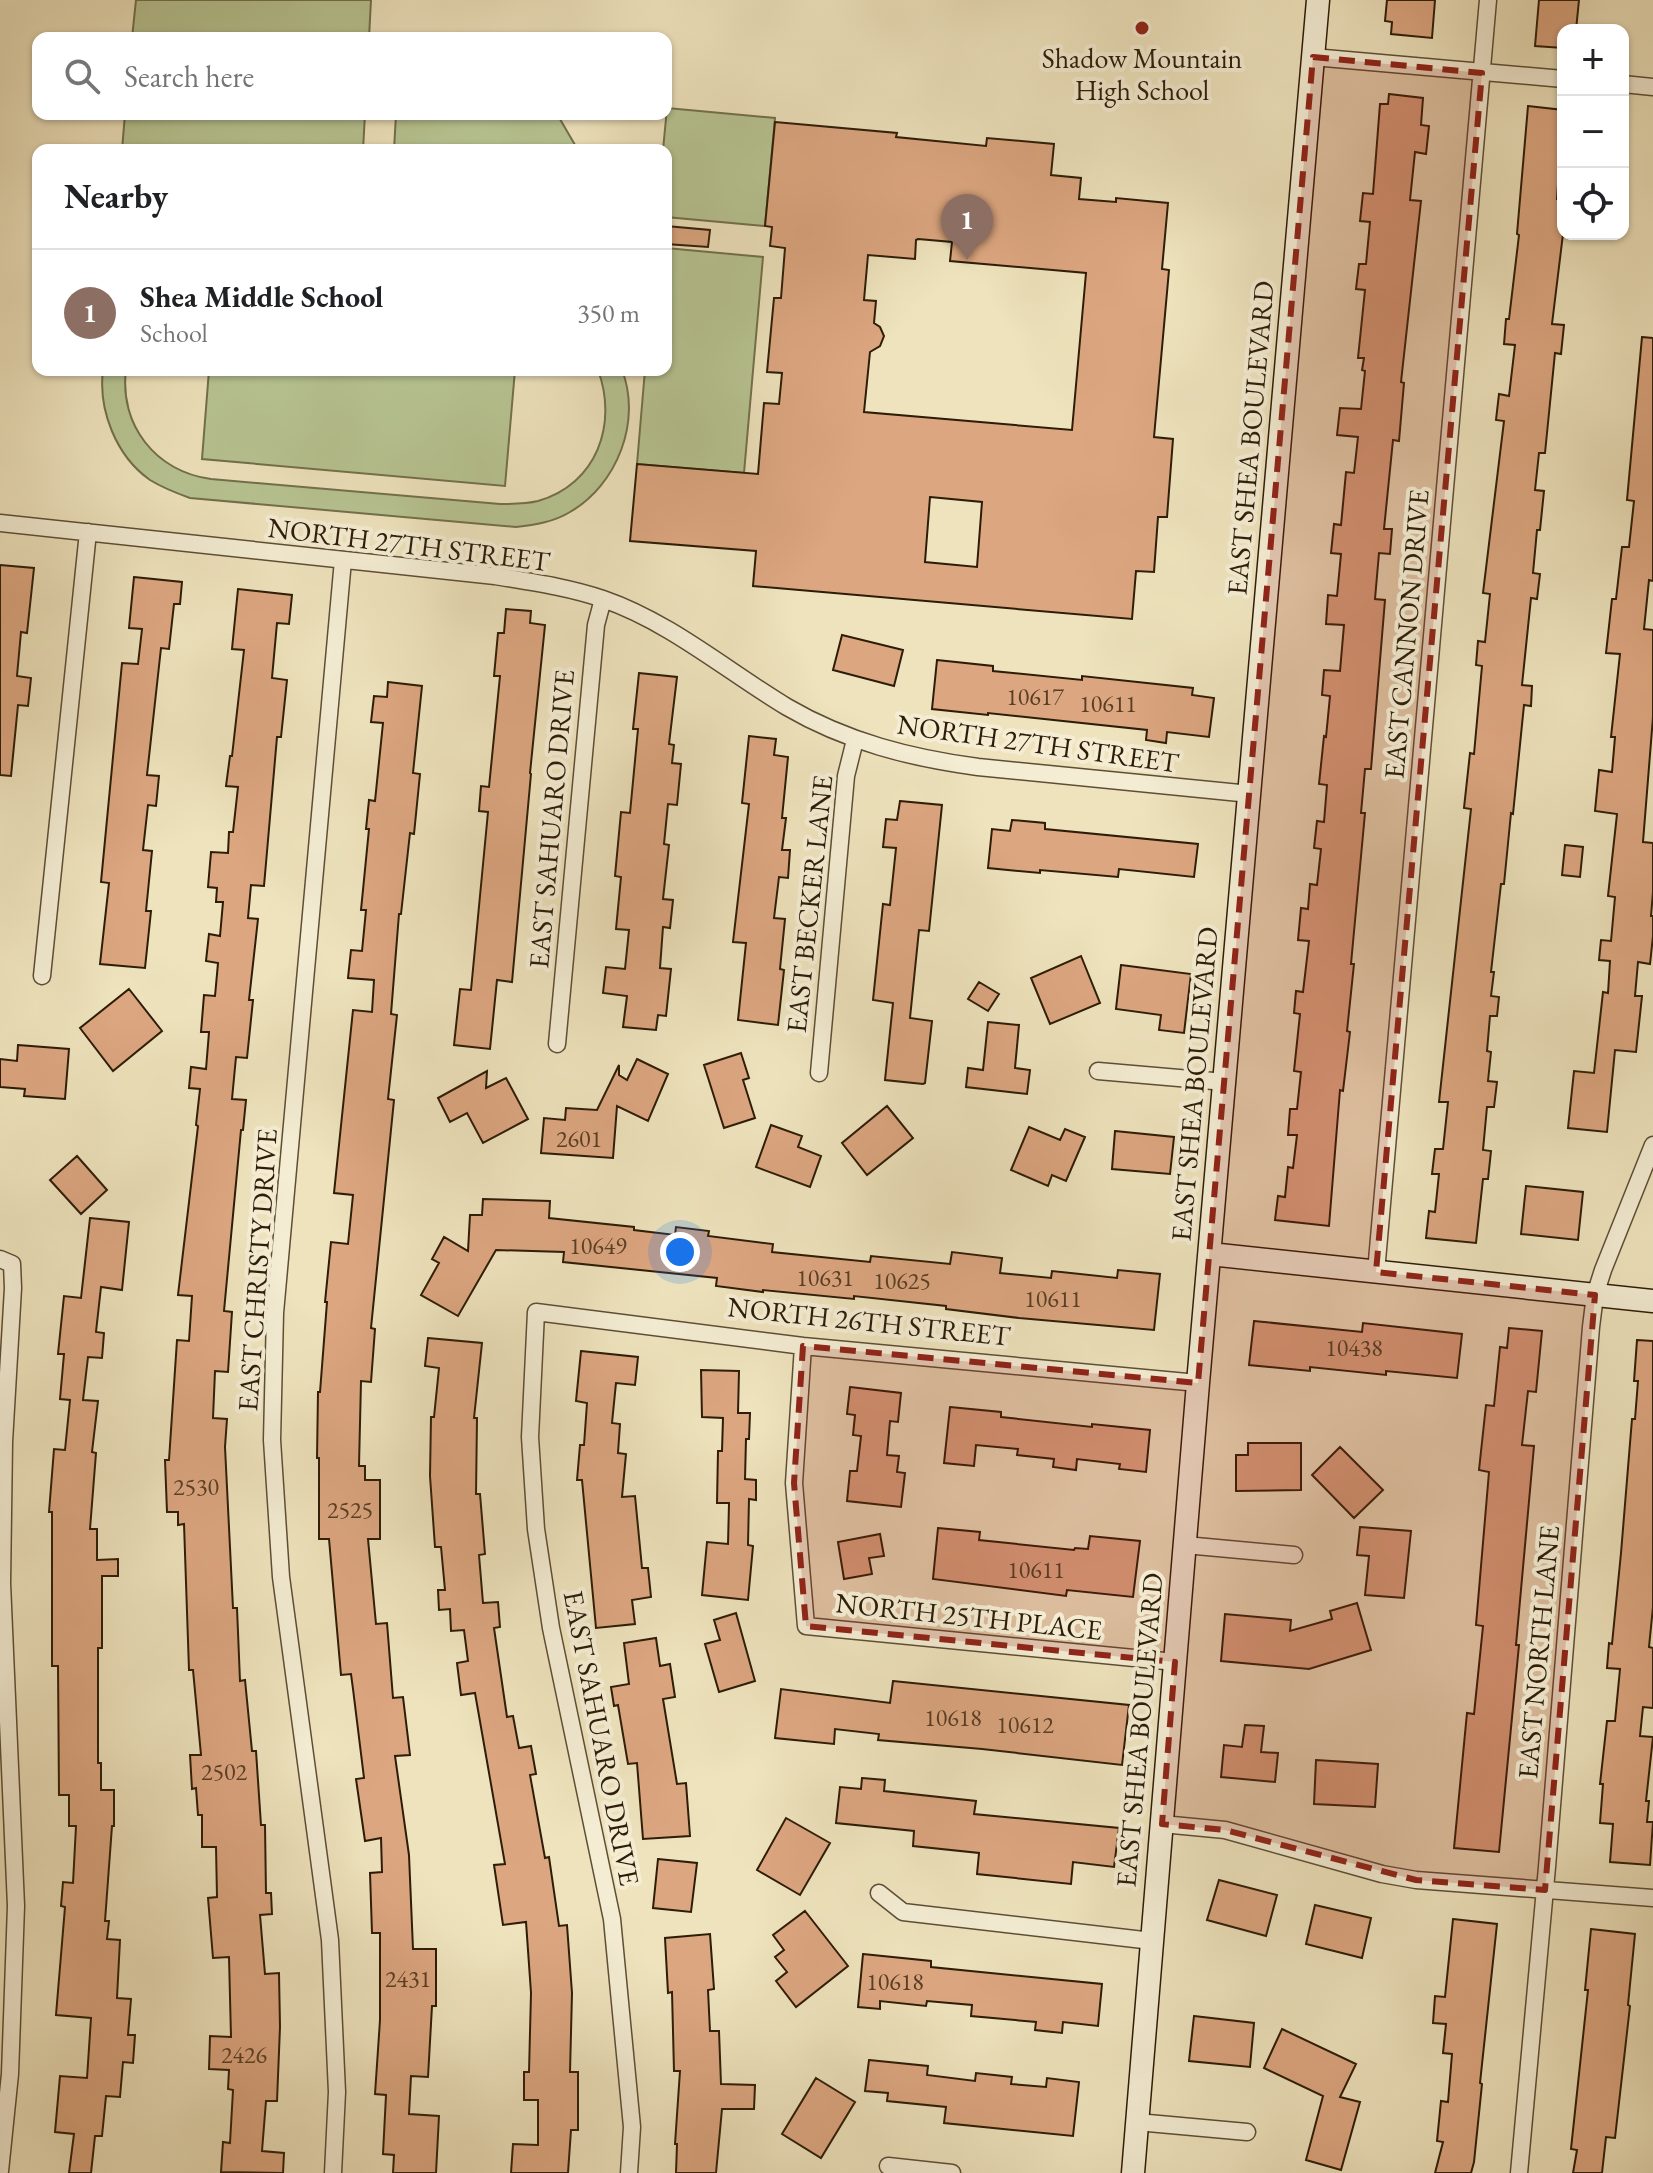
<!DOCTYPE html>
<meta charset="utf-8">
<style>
:root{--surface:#fff;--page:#f2f2f2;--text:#202124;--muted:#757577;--line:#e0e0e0;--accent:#8f2418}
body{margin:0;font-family:"EB Garamond",serif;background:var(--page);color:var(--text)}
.controls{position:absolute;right:24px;top:24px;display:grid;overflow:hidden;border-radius:16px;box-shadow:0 2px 6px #0004}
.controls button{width:72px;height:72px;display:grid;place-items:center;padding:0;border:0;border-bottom:2px solid var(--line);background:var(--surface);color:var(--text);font:40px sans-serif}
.you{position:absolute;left:680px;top:1252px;width:28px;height:28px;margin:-20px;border:6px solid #fff;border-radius:50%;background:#1a73e8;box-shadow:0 0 0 12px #1a73e833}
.badge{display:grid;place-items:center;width:52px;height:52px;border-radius:50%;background:var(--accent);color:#fff;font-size:26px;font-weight:700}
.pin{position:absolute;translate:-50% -66px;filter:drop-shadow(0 2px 4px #0008)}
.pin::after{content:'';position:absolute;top:42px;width:28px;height:24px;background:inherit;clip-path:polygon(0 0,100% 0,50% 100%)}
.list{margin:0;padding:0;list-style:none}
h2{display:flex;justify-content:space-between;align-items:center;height:104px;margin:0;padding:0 32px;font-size:34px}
h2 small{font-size:26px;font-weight:400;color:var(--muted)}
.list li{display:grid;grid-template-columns:52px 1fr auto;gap:24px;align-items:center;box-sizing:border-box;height:128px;padding:0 32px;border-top:2px solid var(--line)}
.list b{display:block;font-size:30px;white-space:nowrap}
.list p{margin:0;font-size:26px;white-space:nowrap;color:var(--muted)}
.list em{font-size:26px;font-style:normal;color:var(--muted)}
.icon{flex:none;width:44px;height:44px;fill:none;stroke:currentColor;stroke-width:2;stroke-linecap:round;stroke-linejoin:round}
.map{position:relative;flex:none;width:1653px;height:2173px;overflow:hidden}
.search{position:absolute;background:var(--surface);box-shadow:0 2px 6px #0004;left:32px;top:32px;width:640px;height:88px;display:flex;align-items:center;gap:20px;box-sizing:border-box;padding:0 28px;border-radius:16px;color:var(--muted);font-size:30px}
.panel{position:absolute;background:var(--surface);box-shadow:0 2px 6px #0004;left:32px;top:144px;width:640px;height:232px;border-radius:16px}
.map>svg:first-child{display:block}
</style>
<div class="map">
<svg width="1653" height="2173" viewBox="0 0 1653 2173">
<rect width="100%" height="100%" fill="#eee3bd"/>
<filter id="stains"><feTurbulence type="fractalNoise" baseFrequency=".0025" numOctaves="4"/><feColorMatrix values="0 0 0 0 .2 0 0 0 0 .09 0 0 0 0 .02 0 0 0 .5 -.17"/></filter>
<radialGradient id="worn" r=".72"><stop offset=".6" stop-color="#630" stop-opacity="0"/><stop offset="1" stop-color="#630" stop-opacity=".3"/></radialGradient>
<path fill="#b7c492" stroke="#72704c" stroke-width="2" d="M136,0H371L369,38H132Z
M667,108L775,118L765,226L666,217V150H663Z
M125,114H365L363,150H122Z
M396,114H557L578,150H394Z
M666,248L763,257L744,473L637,464L645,370H666Z
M103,370H126C119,425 156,472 211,479L500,504C513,504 526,504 538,501C597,484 618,424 598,370H622C642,421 617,485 570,512C554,522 534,525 516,527L190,498C176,493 163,488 150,480C116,456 98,410 103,370Z
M209,370H515L505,486L202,459Z"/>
<path fill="#dca680" stroke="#2d1c07" stroke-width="2" fill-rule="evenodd" d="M1387,0H1435L1432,38L1391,34L1392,22L1385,21Z
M1539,0H1579L1576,30H1563V48L1535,46Z
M1389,94L1423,98L1421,125L1429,126L1426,154L1415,152L1410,200L1421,201L1401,382L1404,383L1399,441L1393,440L1384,529H1392L1390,554L1379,553L1375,599L1385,600L1371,769H1365L1361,813H1365L1351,964H1354L1347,1031L1350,1032L1343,1091L1340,1090L1329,1226L1275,1220L1278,1196L1285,1197L1288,1167L1293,1168L1297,1135H1288L1290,1109H1297L1301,1072L1294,1071L1300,1014L1294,1013L1296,991L1303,992L1309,941L1298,940L1301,908L1308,909L1310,884L1317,885L1321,849L1314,848L1317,821L1324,822L1327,785L1319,784L1324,736L1326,737L1330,696L1322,695L1324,670L1340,671L1344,625L1326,624L1328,595L1337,596L1341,554L1331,553L1334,524L1341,525L1346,472L1354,473L1358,437L1337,435L1340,408L1361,409L1365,371L1362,370L1364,358H1358L1365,290L1356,289L1359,264H1366L1370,222L1360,221L1363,193L1373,194L1380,104H1388Z
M1528,106L1563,110L1557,199H1563V234L1552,324L1564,325L1561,354L1555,353L1545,453H1539L1535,490L1544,491L1540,530H1537L1533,573L1540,574L1537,599L1531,598L1522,685L1532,686L1531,706L1524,705L1513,814L1511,813L1504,884H1501L1491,972H1494L1491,996L1499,997L1497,1016H1490L1487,1051L1491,1052L1488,1081L1497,1082L1494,1107H1487L1483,1150L1491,1151L1488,1179H1483L1476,1243L1426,1238L1429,1211L1435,1212L1439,1174H1432L1435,1149H1443L1448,1102H1439L1471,809L1464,808L1470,753L1474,754L1482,666L1476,665L1478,641L1485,642L1490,594L1483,593L1504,421L1496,420L1499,394L1509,396L1515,345L1504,344L1506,319H1509L1519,235L1517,234Z
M775,122L897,133L896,137L986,146L987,138L1054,144L1051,175L1081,178L1079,199L1116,202V198L1168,203L1162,269L1169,270L1154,437L1173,439L1167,517H1158L1154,572L1136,571L1132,619L753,586L756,551L630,541L637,464L758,474L764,403L779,404L782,373L767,372L774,298H781L785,248L770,246L772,227L765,226ZM918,239L952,242L950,261L1086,273L1072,430L864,412L870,352L880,346L884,336L880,327L874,323L876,301L864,300L868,255L915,259L916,240ZM930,497L982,502L977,567L925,562Z
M666,226L710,230L708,247L666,244Z
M1642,337L1653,338V581L1649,580L1644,629L1653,630V717L1643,842L1653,843V892L1651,916H1653V936L1650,964L1638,962L1635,996H1642L1636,1052L1615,1050L1607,1132L1568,1128L1574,1071L1594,1073L1603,992L1608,993L1610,961L1599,960L1601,940L1611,941L1615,897L1608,896L1617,814L1595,811L1599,770L1612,772L1615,737H1611L1620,654L1606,653L1612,599H1616L1622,547H1629L1634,501L1627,500Z
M0,565L34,568L27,633L21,632L17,676L31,678L28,706L18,705L11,776L0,775Z
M134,577L182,582L180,604H174L169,649L161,648L147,775L159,776L156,806L148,805L143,850L152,851L146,911H151L145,968L100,964L109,883L101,882L122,663L138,664L142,629L129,628Z
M238,589L292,595L289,624L277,623L272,678L287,680L281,737H277L264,886L251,885L248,918L258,919L249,1000H253L247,1058L236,1057L232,1099L246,1100L243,1130H241L224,1311L232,1312L228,1372L215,1371L213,1418L227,1419L225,1447L233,1608H237L240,1681L245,1680L252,1751H256L261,1825H265L266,1893H271L272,1914L260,1915L265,1974L279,1973L280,2027L277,2101H266L262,2151L284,2153L283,2173L221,2172L223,2142L230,2143L233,2090L228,2089L229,2070L209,2069L210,2036L231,2037L229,1957L213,1958L208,1898L217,1897L216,1847H202V1815H198L196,1788L192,1789L190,1755H201L193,1670H189L184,1524L178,1525V1512H167L165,1460H169L177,1340L189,1341L192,1296L178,1295L198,1126L196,1125L200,1089L189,1088L191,1067L206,1069L209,1032H201L204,995L215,996L218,963L206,961L209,934L220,936L223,902H216L217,888L208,887L211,852L228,853L229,832H233L238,787L226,786L230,756H232L244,650L232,649Z
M506,609L531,611L530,623L545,625L530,773L531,774L512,982L497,980L490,1049L454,1045L460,989L471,990L488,812L479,811L481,786L489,787L500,676H494L498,633H504Z
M842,635L903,650L894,686L833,670Z
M937,660L993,666V671L1082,680V676L1193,688L1192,695L1214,698L1209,737L1167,732L1166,743L1146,740L1147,730L988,713V715L932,709Z
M639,673L677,677L669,744L674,745L672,763L681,764L677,805L668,804L664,844L669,845L663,899L673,900L670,928L663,927L660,968L671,969L666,1016L658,1015L656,1030L623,1027L627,996L603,993L606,967L625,969L629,930L616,929L621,877L615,876L621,812L630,813L638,729H633Z
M388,682L422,686L413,773L420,774L414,834L410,833L401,914H399L391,1014L397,1015L388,1099L394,1100L371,1328L375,1329L371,1382L361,1381L359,1466H365V1480H380V1539H368L376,1624L387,1623L393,1698L403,1697L410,1755L395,1756L409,1855L413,1949H436V2006H432L428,2077L411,2076L409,2114L439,2116L436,2173H393L394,2155L383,2154L386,2095L375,2094L380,2020V1933H372L370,1873L382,1872L381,1838L365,1841L356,1779L364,1778L353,1689L351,1674L341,1675L329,1539H319V1458H317L318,1392H320L327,1302H325L331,1242L348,1244L353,1195L334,1193L353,1010L372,1012L374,980L348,978L351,950L362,951L366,910H361L369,829H366L369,800L375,801L383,723L371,722L374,696L387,697Z
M749,736L776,739L774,755L788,757L782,818H786L782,850H790L788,878L779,877L774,918L785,919L780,969L784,970L778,1025L738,1020L746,943L733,942L749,804L742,803Z
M900,801L942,805L929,931L919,930L910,1018L932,1021L925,1083L923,1084L885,1080L893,1003L873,1000L883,904L890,905L896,848L883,847L886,819L897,820Z
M1012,820L1045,823V829L1198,844L1194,877L1119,869L1118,877L1040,870V873L988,868L992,829L1010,831Z
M1565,845L1583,847L1580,877L1562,875Z
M1081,956L1100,1003L1050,1024L1031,978Z
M1121,965L1191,974L1184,1033L1159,1030L1161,1015L1116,1009Z
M979,982L999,994L988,1011L968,999Z
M129,989L162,1031L113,1071L80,1028Z
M988,1022L1019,1025L1015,1068L1030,1070L1027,1094L966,1087L968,1068L983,1070Z
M18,1045L69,1049L65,1099L24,1096L25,1089L0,1087V1059L17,1061Z
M741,1053L749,1078L743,1080L755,1118L724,1128L704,1065Z
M637,1059L668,1074L648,1121L617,1106L613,1158L541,1153L544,1118L565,1120L566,1108L597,1110L619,1065V1075L627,1080Z
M487,1071L486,1088L506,1078L528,1119L483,1143L467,1113L450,1122L438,1098Z
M887,1106L913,1138L867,1175L842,1143Z
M771,1125L802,1136L798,1147L821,1156L810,1187L756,1167Z
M1029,1127L1060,1140L1065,1129L1085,1137L1066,1181L1052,1175L1048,1186L1011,1170Z
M1115,1131L1174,1137L1170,1174L1112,1169Z
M77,1156L107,1190L81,1214L50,1180Z
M1526,1186L1583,1192L1578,1240L1521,1234Z
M483,1199L550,1201L549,1218L634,1227V1230L675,1235L676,1227L709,1231L708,1236L773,1244L772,1252L870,1262L871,1256L950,1264L952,1252L1002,1258L1000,1273L1051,1278L1052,1271L1117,1278L1118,1270L1160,1274L1154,1330L1019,1318L946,1309V1306L854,1296V1299L763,1290V1292L716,1286L717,1278L563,1262L564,1252L496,1250L458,1316L421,1295L439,1263L432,1259L444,1237L468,1251L470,1215H482Z
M90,1218L129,1222L122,1290L101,1287L96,1332L104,1333L102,1358L88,1357L83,1400L98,1401L92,1452L96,1453L90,1529H97V1560L118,1559V1576H102V1648H98V1763H101V1790H114V1826H112L105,1921H109L107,1939L120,1940L117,1998L131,1999L128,2035H135L133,2063L123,2062L120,2097L106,2096L102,2136H95L91,2173H69L74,2134L55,2132L60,2076L87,2078L91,2018L56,2015L65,1907L61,1906L63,1882L73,1883L76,1826H69V1795H59L58,1666H52V1512H49L54,1449L65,1450L70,1400L60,1399L64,1354H58L64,1296L81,1298Z
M1254,1321L1362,1332L1363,1323L1462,1334L1457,1378L1386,1371V1375L1310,1367V1371L1249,1365Z
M1509,1328L1542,1331L1536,1392L1528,1391L1522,1445L1534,1446L1516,1645H1519L1499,1852L1454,1848L1467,1713L1474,1714L1483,1626L1476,1625L1489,1472L1479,1470L1486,1405L1494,1406L1500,1347L1507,1348Z
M428,1338L482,1343L474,1418H477L476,1494H480L485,1554L479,1555L483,1603L498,1602L500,1627L494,1628L507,1717L513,1716L519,1748L531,1746L536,1774L530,1775L545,1858L549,1857L559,1926L567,1925L572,1993L570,2072H578V2130H571L568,2173H511L513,2144L538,2145V2100H524V2072H529L531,1993L526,1922L503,1925L494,1865L505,1864L475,1693L461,1695L457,1663L468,1661L464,1630L451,1631L450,1609L439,1610L438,1590H445L441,1547H435L430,1476L431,1417H434L439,1368L425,1366Z
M1637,1340L1653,1341V1607L1649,1647L1653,1648V1708L1643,1707L1640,1736L1653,1737L1646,1801H1649L1647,1822H1653L1650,1865L1610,1862L1613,1824L1600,1823L1603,1784H1600L1607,1721H1615L1620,1669L1607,1668L1609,1643L1612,1644L1621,1553L1632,1419H1635L1638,1381H1634Z
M581,1351L638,1357L635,1385L616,1383L612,1423L620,1424L618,1453L626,1454L622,1497L635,1496L642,1568H648L651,1597L632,1600L635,1624L596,1628L582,1480H577L580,1445H584L587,1403L576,1401Z
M701,1370L739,1371L738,1413H750L749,1439H746L745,1479L756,1480V1500L749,1499L748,1545L753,1546L748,1600L702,1595L707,1542L728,1544L729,1503H717L718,1451H722L723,1418L702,1417Z
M850,1387L901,1393L898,1422L890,1421L887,1455L899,1456L897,1472L905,1473L901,1507L847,1501L850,1471H857L861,1436L853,1435L855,1415L847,1414Z
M950,1407L1001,1412V1417L1092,1427V1424L1150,1430L1146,1472L1119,1469L1120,1464L1077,1459L1076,1470L1053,1467L1054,1459L1017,1455L1018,1449L976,1445L974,1466L944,1463Z
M1248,1443H1301V1490L1236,1491V1455H1248Z
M1340,1447L1383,1490L1354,1518L1312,1475Z
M1360,1527L1411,1531L1404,1598L1365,1595L1369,1556L1357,1555Z
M938,1528L980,1532L979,1540L1074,1550L1075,1548L1088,1549L1090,1536L1140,1541L1133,1597L1067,1590L1066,1596L933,1579Z
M880,1534L884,1556L869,1558L872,1574L844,1579L838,1542Z
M1357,1603L1371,1650L1309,1669L1221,1661L1225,1614L1291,1620L1290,1631L1332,1619L1330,1611Z
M736,1613L755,1681L719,1692L705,1644L720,1640L714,1620Z
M656,1638L660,1666L670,1664L675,1697L663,1699L677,1784L686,1783L690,1836L643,1839L637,1763L628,1764L618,1705L614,1706L611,1687L629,1684L624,1643Z
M893,1681L1129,1705L1122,1765L982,1749L878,1740L879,1734L835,1729L834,1744L775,1738L781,1689L890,1703Z
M1245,1725L1264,1726L1261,1752L1278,1753L1275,1782L1221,1777L1224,1745L1242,1747Z
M1316,1760L1378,1764L1375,1807L1314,1804Z
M862,1778L885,1780L884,1791L976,1801L974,1814L1119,1828L1114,1867L1073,1862L1071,1884L977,1874L979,1853L913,1846L914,1831L836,1823L840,1787L861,1789Z
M786,1818L830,1843L800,1895L757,1870Z
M658,1859L697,1863L691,1912L653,1908Z
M1219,1880L1277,1895L1266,1936L1207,1920Z
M1315,1905L1371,1918L1362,1958L1306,1944Z
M805,1911L848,1966L796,2007L776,1981L787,1972L775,1957L784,1950L773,1935Z
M1453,1919L1497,1924L1480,2083L1482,2084L1474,2162L1471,2173H1435L1443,2142L1437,2141L1441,2101L1448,2102L1452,2054L1443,2053L1446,2024L1433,2023L1435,1996L1445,1997Z
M1591,1929L1635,1934L1628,2005L1630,2006L1615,2138L1606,2137L1602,2173H1573L1577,2150L1571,2149L1588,1990H1585Z
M710,1934L714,1989L708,1990L710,2031H719L721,2084L755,2085L754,2109H722L716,2173H676L677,2144H675L680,2071H674L672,1992L668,1993L665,1938Z
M863,1954L931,1961V1967L1102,1984L1098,2026L1063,2022L1062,2033L1035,2030L1036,2022L971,2016L972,2005L927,2001L926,2006L880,2001V2009L858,2007Z
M1194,2016L1254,2023L1250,2067L1189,2061Z
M1282,2029L1356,2064L1340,2097L1360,2102L1341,2170L1306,2160L1323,2096L1264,2068Z
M869,2060L928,2066L927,2075L975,2081L976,2073L1012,2077L1011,2084L1046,2087L1047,2078L1079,2082L1073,2136L944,2123L946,2107L887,2101L888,2093L865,2091Z
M816,2078L855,2102L821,2158L782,2134Z"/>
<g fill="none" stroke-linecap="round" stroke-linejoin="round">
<defs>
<path id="street" d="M1313,57L1563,79
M1623,84L1653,87
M0,523L495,576C531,582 568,587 603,599C670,622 727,671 787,707C847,742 911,758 978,767L1250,794
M42,976L88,532
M557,1044L596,625L603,599
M1098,1071L1225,1082
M819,1073L846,776L855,740
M0,1259L12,1264L13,1288L4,1442L2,1583L16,1906L10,2074L0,2171
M1376,1272L1488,0
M803,1346L794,1483L806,1626L1175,1662
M1185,1545L1294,1555
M1162,1824L1225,1830L1382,1874L1416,1880L1653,1898
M879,1893L903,1912L1152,1941
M1137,2122L1247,2132
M888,2166L952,2173
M333,2173L337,2092L330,1940L281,1577L272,1440L275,1313L343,560
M629,2173L632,2127L612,1919L551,1628L536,1529L530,1437L536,1312L803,1346L1198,1383
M1519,2173L1547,1867L1591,1327L1595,1295L1603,1270L1653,1145"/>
<path id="secondary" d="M1210,1254L1653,1301
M1133,2173L1198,1383L1318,0"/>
</defs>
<use href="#street" stroke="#5d4e34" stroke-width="19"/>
<use href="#secondary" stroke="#2d1c07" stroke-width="25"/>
<use href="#street" stroke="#f4edd4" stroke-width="16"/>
<use href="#secondary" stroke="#f4edd4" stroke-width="22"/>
</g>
<path fill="#8f2418" fill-opacity="0.2" stroke="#8f2418" stroke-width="6" stroke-dasharray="16 10" stroke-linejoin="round" d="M1313,57L1482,73L1376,1272L1595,1295L1545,1890L1416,1880L1225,1830L1162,1824L1175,1662L806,1626L794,1483L803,1346L1198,1383Z"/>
<circle fill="#8f2418" stroke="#f4edd4" stroke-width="3" cx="1142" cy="28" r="8"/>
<g text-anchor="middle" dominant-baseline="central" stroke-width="8" stroke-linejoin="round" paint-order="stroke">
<g font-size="24" fill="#593e25">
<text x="1035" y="696">10617</text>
<text x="1108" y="703">10611</text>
<text x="579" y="1138">2601</text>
<text x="598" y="1245">10649</text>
<text x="825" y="1277">10631</text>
<text x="902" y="1280">10625</text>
<text x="1053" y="1298">10611</text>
<text x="1354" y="1347">10438</text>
<text x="196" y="1486">2530</text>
<text x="350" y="1509">2525</text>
<text x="1036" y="1569">10611</text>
<text x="953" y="1717">10618</text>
<text x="1025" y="1724">10612</text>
<text x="224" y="1771">2502</text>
<text x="408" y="1978">2431</text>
<text x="895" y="1981">10618</text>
<text x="244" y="2054">2426</text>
</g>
<g font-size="28" fill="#2d1c07" stroke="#f4edd4">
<text x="1142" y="58">Shadow Mountain<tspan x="1142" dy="32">High School</tspan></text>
</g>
<g font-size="28" fill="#2d1c07" stroke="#f4edd4">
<text transform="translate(1250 438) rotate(-85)">EAST SHEA BOULEVARD</text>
<text transform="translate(409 544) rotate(7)">NORTH 27TH STREET</text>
<text transform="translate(1406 634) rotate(-85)">EAST CANNON DRIVE</text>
<text transform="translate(1038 743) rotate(8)">NORTH 27TH STREET</text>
<text transform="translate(551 819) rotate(-85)">EAST SAHUARO DRIVE</text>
<text transform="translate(809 904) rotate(-84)">EAST BECKER LANE</text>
<text transform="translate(1194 1084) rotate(-85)">EAST SHEA BOULEVARD</text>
<text transform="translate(257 1270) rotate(-86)">EAST CHRISTY DRIVE</text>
<text transform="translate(869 1321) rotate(6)">NORTH 26TH STREET</text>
<text transform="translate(969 1616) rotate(6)">NORTH 25TH PLACE</text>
<text transform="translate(1538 1652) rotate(-85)">EAST NORTH LANE</text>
<text transform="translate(1139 1730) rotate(-85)">EAST SHEA BOULEVARD</text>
<text transform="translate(602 1738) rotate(79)">EAST SAHUARO DRIVE</text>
</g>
</g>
<rect width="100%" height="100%" filter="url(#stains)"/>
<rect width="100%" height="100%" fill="url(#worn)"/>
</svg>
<div class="controls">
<button>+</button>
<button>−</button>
<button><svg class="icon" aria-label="locate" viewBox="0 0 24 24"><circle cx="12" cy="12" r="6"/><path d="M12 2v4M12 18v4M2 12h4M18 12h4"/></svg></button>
</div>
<div class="you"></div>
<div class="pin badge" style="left:967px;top:260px;background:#8d6e63">1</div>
<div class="search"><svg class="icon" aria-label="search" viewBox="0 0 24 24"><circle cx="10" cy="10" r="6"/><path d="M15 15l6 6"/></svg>Search here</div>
<section class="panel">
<h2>Nearby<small></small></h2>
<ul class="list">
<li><span class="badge" style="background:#8d6e63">1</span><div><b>Shea Middle School</b><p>School</p></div><em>350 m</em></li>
</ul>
</section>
</div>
